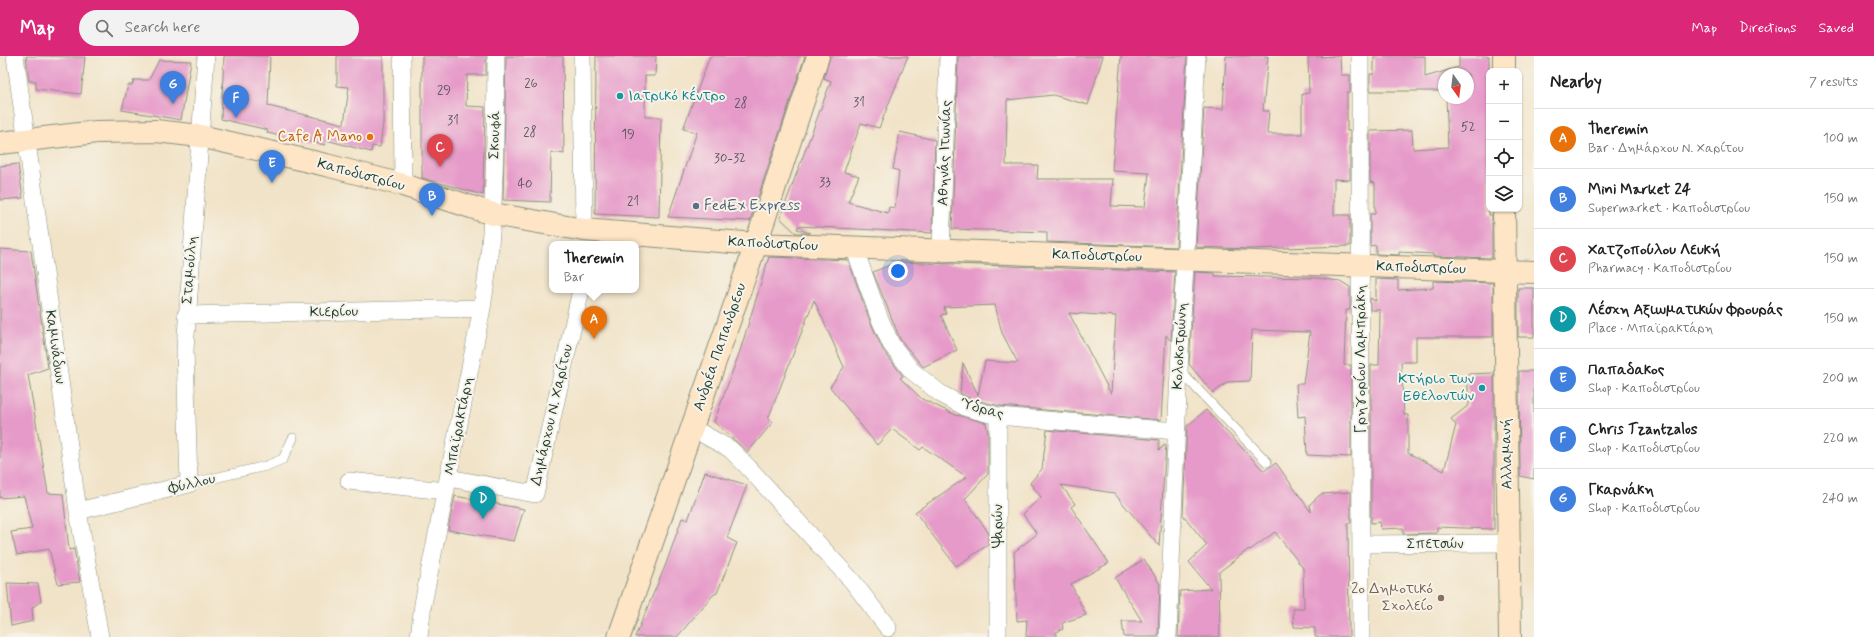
<!DOCTYPE html>
<meta charset="utf-8">
<style>
:root{--surface:#fff;--page:#f2f2f2;--text:#222;--muted:#767676;--line:#e0e0e0;--accent:#db2777}
body{margin:0;font-family:Mynerve,sans-serif;background:var(--page);color:var(--text)}
.controls{position:absolute;right:12px;top:12px;display:grid;overflow:hidden;border-radius:8px;box-shadow:0 1px 3px #0004}
.controls button{width:36px;height:36px;display:grid;place-items:center;padding:0;border:0;border-bottom:1px solid var(--line);background:var(--surface);color:var(--text);font:20px sans-serif}
.compass{position:absolute;left:1438px;top:12px;width:36px;height:36px;border-radius:50%;background:var(--surface);box-shadow:0 1px 3px #0004;rotate:166deg}
.you{position:absolute;left:898px;top:215px;width:14px;height:14px;margin:-10px;border:3px solid #fff;border-radius:50%;background:#1a73e8;box-shadow:0 0 0 6px #1a73e833}
.badge{display:grid;place-items:center;width:26px;height:26px;border-radius:50%;background:var(--accent);color:#fff;font-size:13px;font-weight:700}
.pin{position:absolute;translate:-50% -33px;filter:drop-shadow(0 1px 2px #0008)}
.pin::after{content:'';position:absolute;top:21px;width:14px;height:12px;background:inherit;clip-path:polygon(0 0,100% 0,50% 100%)}
.popup{position:absolute;left:549px;top:185px;width:90px;height:52px;box-sizing:border-box;display:grid;place-content:center;border-radius:8px;background:var(--surface);filter:drop-shadow(0 1px 3px #0005);font-size:13px;white-space:nowrap;color:var(--muted)}
.popup b{font-size:15px;color:var(--text)}
.popup::after{content:'';position:absolute;left:50%;top:100%;margin-left:-8px;border:8px solid transparent;border-top-color:var(--surface)}
.list{margin:0;padding:0;list-style:none}
h2{display:flex;justify-content:space-between;align-items:center;height:52px;margin:0;padding:0 16px;font-size:17px}
h2 small{font-size:13px;font-weight:400;color:var(--muted)}
.list li{display:grid;grid-template-columns:26px 1fr auto;gap:12px;align-items:center;box-sizing:border-box;height:60px;padding:0 16px;border-top:1px solid var(--line)}
.list b{display:block;font-size:15px;white-space:nowrap}
.list p{margin:0;font-size:13px;white-space:nowrap;color:var(--muted)}
.list em{font-size:13px;font-style:normal;color:var(--muted)}
.icon{flex:none;width:22px;height:22px;fill:none;stroke:currentColor;stroke-width:2;stroke-linecap:round;stroke-linejoin:round}
.map{position:relative;flex:none;width:1534px;height:581px;overflow:hidden}
header{display:flex;align-items:center;gap:24px;box-sizing:border-box;height:56px;padding:0 20px;background:var(--accent);color:#fff}
header strong{font-size:19px}
nav{display:flex;gap:22px;margin-inline-start:auto;font-size:14px}
.search{width:280px;height:36px;background:var(--page);display:flex;align-items:center;gap:10px;box-sizing:border-box;padding:0 14px;border-radius:22px;color:var(--muted);font-size:15px}
main{display:flex}
aside{flex:1;background:var(--surface)}
.map>svg:first-child{display:block}
</style>
<header>
<strong>Map</strong>
<div class="search"><svg class="icon" aria-label="search" viewBox="0 0 24 24"><circle cx="10" cy="10" r="6"/><path d="M15 15l6 6"/></svg>Search here</div>
<nav><a>Map</a><a>Directions</a><a>Saved</a></nav>
</header>
<main>
<div class="map">
<svg width="1534" height="581" viewBox="0 0 1534 581">
<rect width="100%" height="100%" fill="#f7f3e8"/>
<filter id="ink" filterUnits="userSpaceOnUse"><feTurbulence type="fractalNoise" baseFrequency=".025" numOctaves="2"/><feDisplacementMap in="SourceGraphic" scale="8" xChannelSelector="R" yChannelSelector="G"/><feConvolveMatrix kernelMatrix="1 2 1 2 8 2 1 2 1" color-interpolation-filters="sRGB"/></filter>
<filter id="wash" filterUnits="userSpaceOnUse"><feTurbulence type="fractalNoise" baseFrequency=".012" numOctaves="4" result="noise"/><feDisplacementMap in="SourceGraphic" scale="16" xChannelSelector="R" yChannelSelector="G"/><feGaussianBlur stdDeviation="0.9" result="paint"/><feColorMatrix in="noise" values="0 0 0 0 0 0 0 0 0 0 0 0 0 0 0 0 0 1.4 0 .05"/><feComposite in="paint" operator="in"/></filter>
<g filter="url(#wash)">
<rect width="100%" height="100%" fill="#f1e3c8"/>
<g id="blocks">
<path fill="#e69ac9" fill-rule="evenodd" d="M26,0L85,1L81,38L36,33V25H29Z
M224,0H270L268,50L344,68L349,31L337,30V0H383V67L380,91L372,90L371,96L326,84L325,89L267,77L268,74L221,63Z
M422,0H486V19H467L466,50L485,51L483,139L422,122Z
M506,0H563L564,98L551,96L550,146L503,144Z
M596,0H656L655,20H645V61H661L659,161L595,158Z
M710,0H805L750,165L668,161L697,76L683,73Z
M830,0H908L879,72L861,67L844,116L859,120L848,146L888,157L889,151L895,152L899,115L893,113L900,76L935,84L932,177L798,170L797,173L810,177H796L780,162L831,25L824,22Z
M958,0H1103L1088,49L1053,39L1007,44L1006,109H1038L1037,123H1113L1111,150L1145,151L1149,117L1112,115L1121,0H1187L1176,191L1047,186V176L952,173Z
M1226,0H1268L1263,55H1269L1267,78H1302V38L1309,37L1308,1L1340,0L1341,19H1350V36H1347V75H1350V124L1334,123V159H1350V190L1249,193L1196,191L1204,52L1223,53Z
M1374,0H1425V21L1459,11V0H1489V159H1492V202L1433,200V198L1399,196V199L1376,198V189L1370,190V158H1375V127L1370,126V75L1412,74L1413,93L1448,91L1446,42H1468V18H1444V35H1370V18H1374Z
M159,4L191,5L181,64L122,54L128,29H132L134,24H149Z
M18,108L23,142L0,144V110Z
M0,193L31,195L48,312L28,319L48,437L63,438L69,494L74,493L80,526L58,528L49,493L17,499L11,476L32,473L24,440L0,442Z
M769,201L848,204L870,265L883,294L903,320L900,322L922,343L958,360V359L986,367L988,377V418L965,443L988,476V489L956,510L915,456L967,421L923,391L920,394L892,373L877,389L830,331L844,311L814,244L768,363L773,366L748,396L714,366L740,295Z
M897,206L1175,216L1171,285L1166,279L1161,364L1000,350L971,343L960,337L963,307L978,339L985,305L1018,307L1002,277L995,249L944,251L946,258L941,259L957,294L923,311L900,283L873,216ZM1069,257L1116,260L1111,338Z
M1195,216L1215,217V220L1317,222L1340,225L1350,231V254H1346L1344,309H1351V401L1307,399L1305,360L1298,361L1296,328H1303L1310,276L1252,274L1250,325L1228,326L1213,337L1189,308Z
M1376,223L1398,224V234L1433,232V225L1493,227V281H1416V306H1401L1404,359H1408V397L1444,415L1456,369L1451,363L1469,349L1467,318L1494,317V473L1437,471V477L1403,478V472L1381,473L1380,466L1371,467V309H1379L1380,254H1370V242L1376,245Z
M1518,232H1534V281H1518Z
M1519,315H1534V423L1520,420Z
M1206,354L1264,415L1276,407L1311,456L1310,448L1321,438L1351,436V467H1348L1349,581H1315V572L1294,571L1293,553H1304L1303,512L1275,476L1250,494L1249,493L1219,516L1220,581H1178L1180,535L1211,533L1189,506L1207,489L1183,459L1187,370Z
M1047,374L1159,384V394L1166,388L1159,490L1114,437L1061,429L1075,448L1071,451L1109,507L1071,528L1086,559L1062,567L1063,573L1056,576V581H1026L1027,564L1017,565L1014,496L1037,478L1023,458L1041,441L1030,427L1042,413Z
M705,416L747,429L727,482L737,487L717,537L713,539L677,581H635L666,508L682,462L688,464Z
M455,440L524,453L514,485L448,474Z
M1144,503L1160,528L1158,581H1124L1122,565H1142L1115,522Z
M7,527L38,528L41,545L32,552L33,565L11,570Z"/>
</g>
</g>
<g filter="url(#ink)">
<use href="#blocks" fill-opacity="0" stroke="#88907e" stroke-width="1"/>
<g fill="none" stroke-linecap="round" stroke-linejoin="round">
<defs>
<path id="lane" d="M1180,315L1267,406
M189,428L266,410L283,403L293,382"/>
<path id="street" d="M15,0L78,455L100,581
M402,0L403,129
M582,0L584,174
M1360,0L1361,581
M854,191L879,261L891,288L912,315L941,338L967,352L998,360L1176,375
M941,194L948,0
M186,259L482,252
M692,372L730,393L747,410L853,526L888,572
M449,422L535,438L581,234
M349,425L446,435
M78,455L189,428L185,294L206,0
M1361,488L1509,487
M419,581L423,548L482,252C496,169 495,85 496,0
M998,581V360
M1168,581L1179,314L1197,0"/>
<path id="secondary" d="M1504,0V15
M0,87L97,76L156,75L200,80L326,109L403,129L493,158L584,174L756,188L1534,216
M1504,153L1510,581
M619,581L756,188L818,0"/>
</defs>
<use href="#lane" stroke="#88907e" stroke-width="10"/>
<use href="#street" stroke="#88907e" stroke-width="18"/>
<use href="#secondary" stroke="#88907e" stroke-width="24"/>
<use href="#lane" stroke="#fff" stroke-width="9"/>
<use href="#street" stroke="#fff" stroke-width="17"/>
<use href="#secondary" stroke="#fde5c5" stroke-width="22"/>
</g>
</g>
<g fill="#0f9aa8" stroke="#f7f3e8" stroke-width="1.5">
<circle cx="620" cy="40" r="4"/>
<circle cx="1482" cy="332" r="4"/>
</g>
<circle fill="#e8710a" stroke="#f7f3e8" stroke-width="1.5" cx="370" cy="81" r="4"/>
<circle fill="#5c6f8a" stroke="#f7f3e8" stroke-width="1.5" cx="696" cy="150" r="4"/>
<circle fill="#8d6e63" stroke="#f7f3e8" stroke-width="1.5" cx="1441" cy="542" r="4"/>
<g text-anchor="middle" dominant-baseline="central" stroke-width="4" stroke-linejoin="round" paint-order="stroke">
<g font-size="13" fill="#515459">
<text x="531" y="27">26</text>
<text x="444" y="34">29</text>
<text x="859" y="46">31</text>
<text x="741" y="47">28</text>
<text x="453" y="64">31</text>
<text x="1468" y="71">52</text>
<text x="530" y="76">28</text>
<text x="628" y="78">19</text>
<text x="730" y="102">30-32</text>
<text x="825" y="126">33</text>
<text x="525" y="128">40</text>
<text x="633" y="145">21</text>
</g>
<g font-size="15" fill="#0d838f" stroke="#f7f3e8" text-anchor="start">
<text x="628" y="40">Ιατρικό κέντρο</text>
<text x="1474" y="323" text-anchor="end">Κτήριο των<tspan x="1474" dy="17">Εθελοντών</tspan></text>
</g>
<g font-size="15" fill="#1f3d34" stroke="#f7f3e8">
<text transform="translate(495 79) rotate(-89)">Σκουφά</text>
<text transform="translate(945 97) rotate(-88)">Αθηνάς Ιτωνίας</text>
<text transform="translate(361 119) rotate(15)">Καποδιστρίου</text>
<text transform="translate(773 188) rotate(3)">Καποδιστρίου</text>
<text transform="translate(1097 200) rotate(2)">Καποδιστρίου</text>
<text transform="translate(1421 212) rotate(2)">Καποδιστρίου</text>
<text transform="translate(190 214) rotate(-86)">Σταμούλη</text>
<text transform="translate(334 256) rotate(-1)">Κιερίου</text>
<text transform="translate(1180 290) rotate(-87)">Κολοκοτρώνη</text>
<text transform="translate(55 291) rotate(82)">Καμινάδων</text>
<text transform="translate(720 291) rotate(-71)">Ανδρέα Παπανδρεου</text>
<text transform="translate(1361 303) rotate(-90)">Γρηγορίου Λαμπράκη</text>
<text transform="translate(982 353) rotate(15)">Ύδρας</text>
<text transform="translate(552 359) rotate(-77)">Δημάρχου Ν. Χαρίτου</text>
<text transform="translate(459 370) rotate(-79)">Μπαϊρακτάρη</text>
<text transform="translate(1507 398) rotate(-91)">Αλλαμανή</text>
<text transform="translate(192 428) rotate(-13)">Φύλλου</text>
<text transform="translate(998 470) rotate(-90)">Ψαρών</text>
<text x="1435" y="488">Σπετσών</text>
</g>
<g font-size="15" fill="#c56008" stroke="#f7f3e8" text-anchor="end">
<text x="362" y="81">Cafe A Mano</text>
</g>
<g font-size="15" fill="#4e5e75" stroke="#f7f3e8" text-anchor="start">
<text x="704" y="150">FedEx Express</text>
</g>
<g font-size="15" fill="#785e54" stroke="#f7f3e8" text-anchor="end">
<text x="1433" y="533">2ο Δημοτικό<tspan x="1433" dy="17">Σχολείο</tspan></text>
</g>
</g>
</svg>
<div class="controls">
<button>+</button>
<button>−</button>
<button><svg class="icon" aria-label="locate" viewBox="0 0 24 24"><circle cx="12" cy="12" r="6"/><path d="M12 2v4M12 18v4M2 12h4M18 12h4"/></svg></button>
<button><svg class="icon" aria-label="layers" viewBox="0 0 24 24"><path d="M12 4l9 5-9 5-9-5zM3 14l9 5 9-5"/></svg></button>
</div>
<svg class="compass" viewBox="-18 -18 36 36"><path d="M0-13l5 13h-10z" fill="#e53935"/><path d="M0 13l5-13h-10z" fill="#767676"/></svg>
<div class="you"></div>
<div class="pin badge" style="left:594px;top:283px;background:#e8710a">A</div>
<div class="popup"><b>Theremin</b>Bar</div>
<div class="pin badge" style="left:432px;top:160px;background:#3f7fe0">B</div>
<div class="pin badge" style="left:440px;top:111px;background:#e0444e">C</div>
<div class="pin badge" style="left:483px;top:463px;background:#0f9aa8">D</div>
<div class="pin badge" style="left:272px;top:127px;background:#3f7fe0">E</div>
<div class="pin badge" style="left:236px;top:62px;background:#3f7fe0">F</div>
<div class="pin badge" style="left:173px;top:48px;background:#3f7fe0">G</div>
</div>
<aside>
<h2>Nearby<small>7 results</small></h2>
<ul class="list">
<li><span class="badge" style="background:#e8710a">A</span><div><b>Theremin</b><p>Bar · Δημάρχου Ν. Χαρίτου</p></div><em>100 m</em></li>
<li><span class="badge" style="background:#3f7fe0">B</span><div><b>Mini Market 24</b><p>Supermarket · Καποδιστρίου</p></div><em>150 m</em></li>
<li><span class="badge" style="background:#e0444e">C</span><div><b>Χατζοπούλου Λευκή</b><p>Pharmacy · Καποδιστρίου</p></div><em>150 m</em></li>
<li><span class="badge" style="background:#0f9aa8">D</span><div><b>Λέσχη Αξιωματικών Φρουράς</b><p>Place · Μπαϊρακτάρη</p></div><em>150 m</em></li>
<li><span class="badge" style="background:#3f7fe0">E</span><div><b>Παπαδακος</b><p>Shop · Καποδιστρίου</p></div><em>200 m</em></li>
<li><span class="badge" style="background:#3f7fe0">F</span><div><b>Chris Tzantzalos</b><p>Shop · Καποδιστρίου</p></div><em>220 m</em></li>
<li><span class="badge" style="background:#3f7fe0">G</span><div><b>Γκαρνάκη</b><p>Shop · Καποδιστρίου</p></div><em>240 m</em></li>
</ul>
</aside>
</main>
